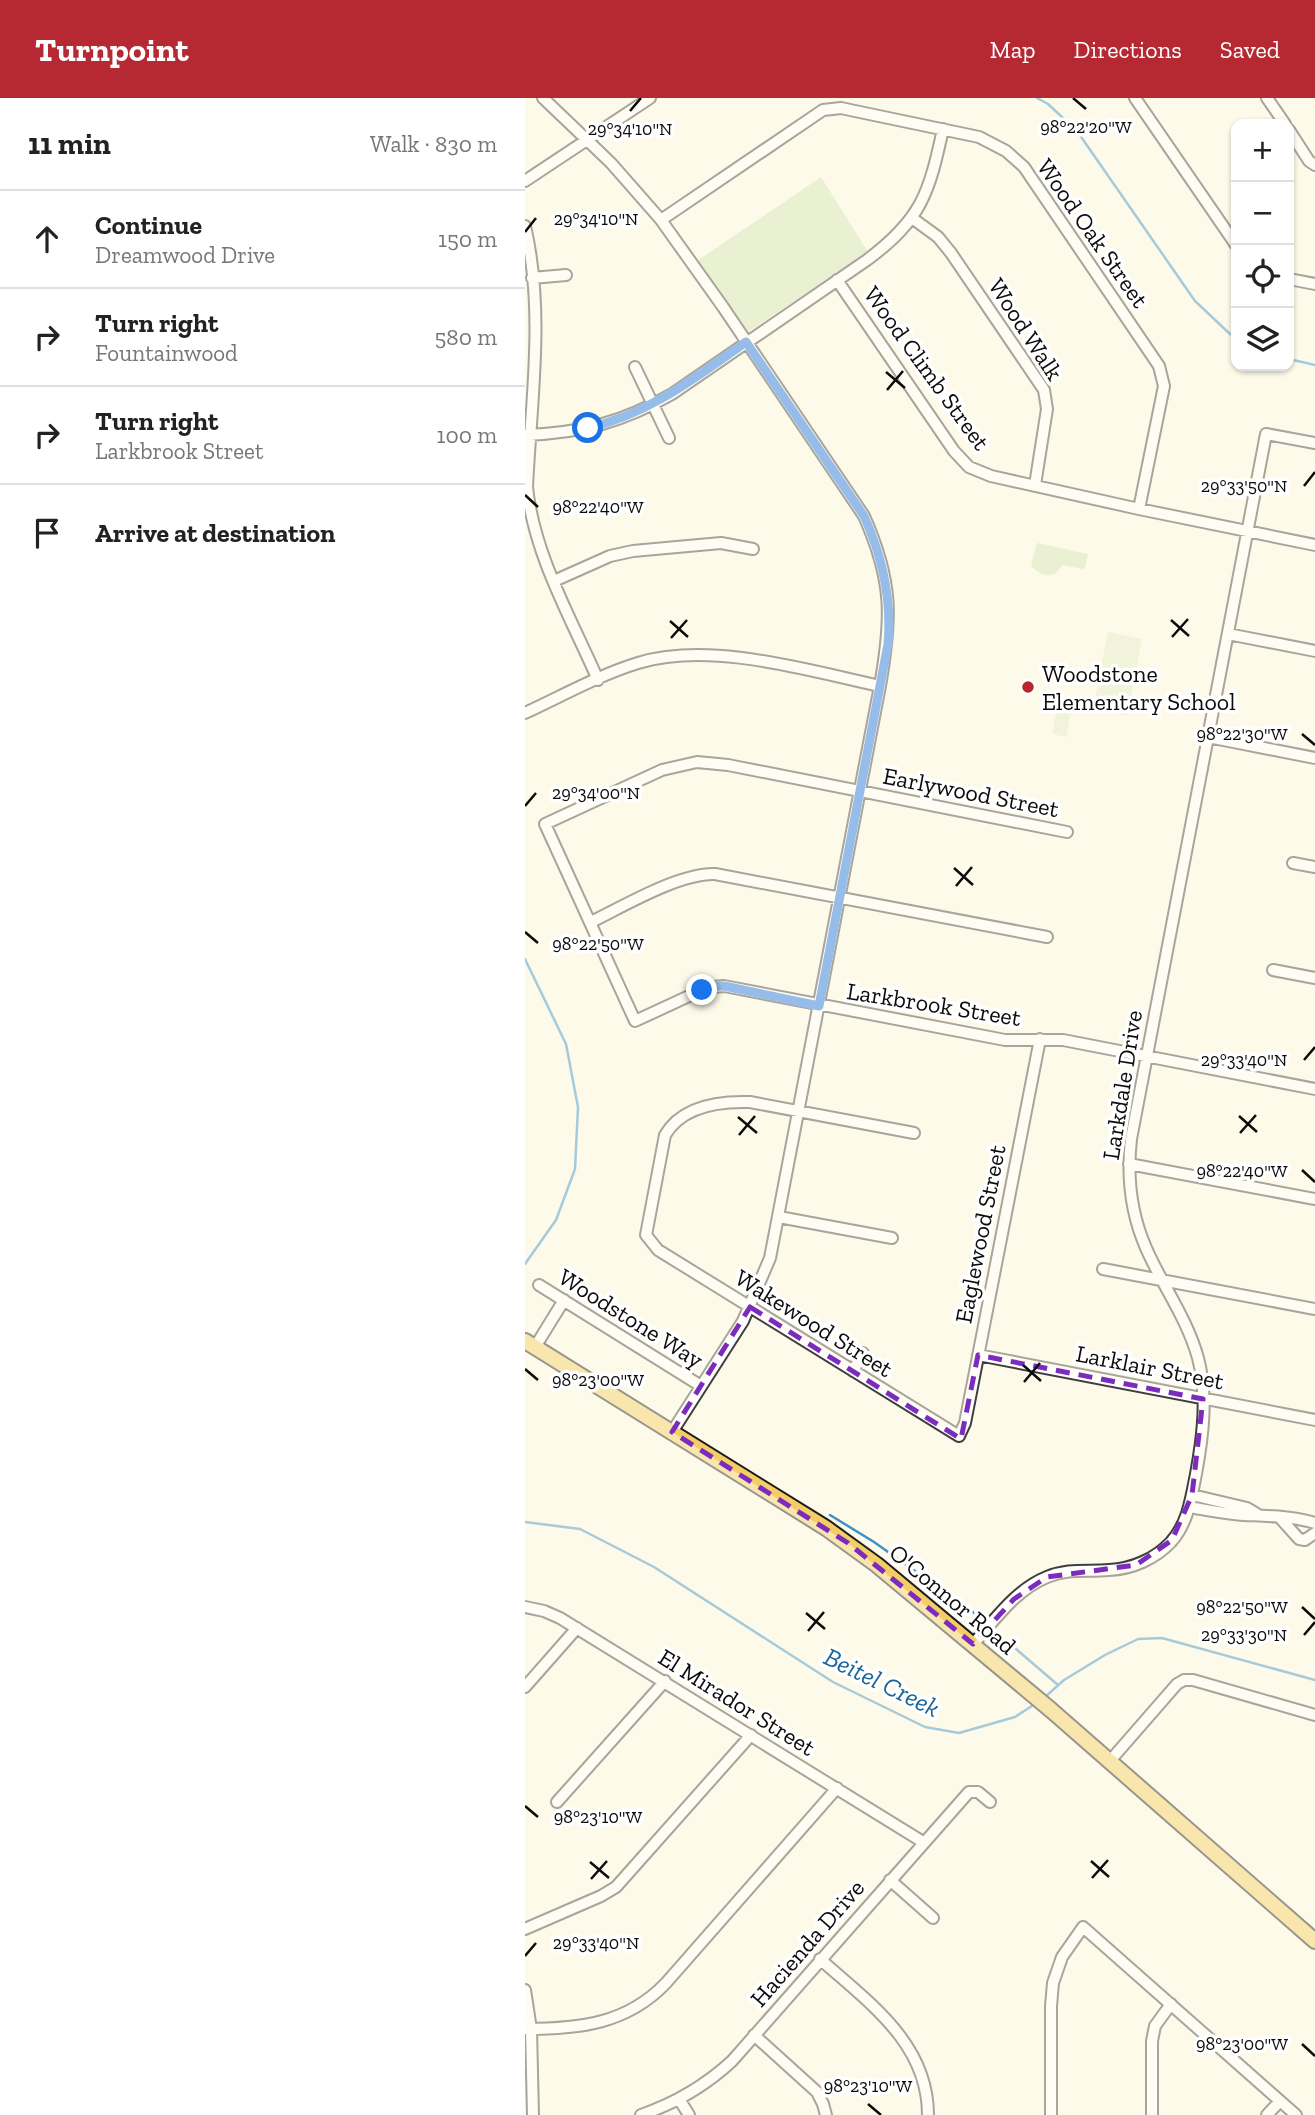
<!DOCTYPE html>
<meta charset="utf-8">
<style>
:root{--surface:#fff;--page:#f2f2f2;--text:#222;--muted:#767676;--line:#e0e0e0;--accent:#b62832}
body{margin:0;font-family:"Zilla Slab",serif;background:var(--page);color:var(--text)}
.controls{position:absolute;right:21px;top:21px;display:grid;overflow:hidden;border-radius:14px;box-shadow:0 2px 5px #0004}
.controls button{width:63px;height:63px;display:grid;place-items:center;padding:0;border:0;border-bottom:2px solid var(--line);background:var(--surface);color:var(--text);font:35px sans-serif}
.stop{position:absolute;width:21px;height:21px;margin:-16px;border:5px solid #1a73e8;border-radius:50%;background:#fff}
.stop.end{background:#1a73e8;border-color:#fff;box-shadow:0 2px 7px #0008}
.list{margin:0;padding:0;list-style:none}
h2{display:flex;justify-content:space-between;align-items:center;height:91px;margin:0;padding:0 28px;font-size:30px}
h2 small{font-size:23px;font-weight:400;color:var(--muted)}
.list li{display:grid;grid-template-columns:46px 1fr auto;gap:21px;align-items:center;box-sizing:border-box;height:98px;padding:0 28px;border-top:2px solid var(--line)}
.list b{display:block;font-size:26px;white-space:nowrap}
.list p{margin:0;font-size:23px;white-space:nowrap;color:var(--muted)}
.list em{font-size:23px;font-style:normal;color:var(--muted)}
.icon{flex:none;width:38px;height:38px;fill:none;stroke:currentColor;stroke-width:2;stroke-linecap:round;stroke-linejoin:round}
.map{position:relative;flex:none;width:790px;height:2017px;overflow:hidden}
header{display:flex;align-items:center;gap:42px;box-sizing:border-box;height:98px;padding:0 35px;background:var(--accent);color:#fff}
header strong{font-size:33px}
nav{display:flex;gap:38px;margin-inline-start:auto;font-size:24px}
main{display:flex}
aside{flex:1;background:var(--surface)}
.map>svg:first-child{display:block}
</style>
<header>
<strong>Turnpoint</strong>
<nav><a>Map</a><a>Directions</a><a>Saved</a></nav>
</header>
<main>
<aside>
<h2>11 min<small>Walk · 830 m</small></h2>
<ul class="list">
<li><svg class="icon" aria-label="ahead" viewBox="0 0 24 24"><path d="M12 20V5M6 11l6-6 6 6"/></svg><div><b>Continue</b><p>Dreamwood Drive</p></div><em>150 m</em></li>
<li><svg class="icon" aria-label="right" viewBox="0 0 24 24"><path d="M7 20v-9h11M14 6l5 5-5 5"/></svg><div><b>Turn right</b><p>Fountainwood</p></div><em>580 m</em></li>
<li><svg class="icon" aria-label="right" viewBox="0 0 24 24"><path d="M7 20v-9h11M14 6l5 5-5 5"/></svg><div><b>Turn right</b><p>Larkbrook Street</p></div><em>100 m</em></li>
<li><svg class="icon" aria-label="arrive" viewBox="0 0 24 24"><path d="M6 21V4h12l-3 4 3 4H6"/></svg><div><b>Arrive at destination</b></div></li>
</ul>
</aside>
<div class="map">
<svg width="790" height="2017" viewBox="0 0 790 2017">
<rect width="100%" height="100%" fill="#fefaea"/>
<path fill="#d0e7b6" d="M296,79L343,154L223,234L172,163Z
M513,445L563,456L560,470L558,471L537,467C529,482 517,479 506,468L511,447Z"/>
<path fill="#e2eec7" d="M583,534L617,541L602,618L568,611Z
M534,601L548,604L541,639L527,636Z"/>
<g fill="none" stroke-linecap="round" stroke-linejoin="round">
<path stroke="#3a93c9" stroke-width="2.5" d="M512,0L523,6L552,33L670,203L705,236L711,239
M764,261L790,267
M0,861L41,946L53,1009L50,1071L31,1122L0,1166
M305,1417L349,1444L455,1519
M0,1424L55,1431L129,1469L308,1584L400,1629L434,1635L490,1619L510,1606
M477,1539L533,1587
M519,1600L539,1582L580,1557L613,1541L637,1540L790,1582"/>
<defs>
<path id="minor" d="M18,0L86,65L136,122L198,209L339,418C368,483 367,520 355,588L245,1160L218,1223L147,1334
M610,0L711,147
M742,0L760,26
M764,32L784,63L790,67
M0,83L125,0
M387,120L413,139L426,155L519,292L522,311L510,387
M136,122L298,12L316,10L330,13L454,39L481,53L499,69L634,268L639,288L614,411
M0,128C20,214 6,303 2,389C9,457 46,520 73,582
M7,180L41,177
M764,181L790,186
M312,182L429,353L444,369L466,378L614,411L790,447
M110,269L144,340
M0,337C57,335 98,324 147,296L342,162C397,121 404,95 418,31
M29,483L85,458L108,453L196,445L228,451
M703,536L790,553
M0,615C37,598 74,577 113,565C186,543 281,572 355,588
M683,639L790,660
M542,734L203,667L172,664L137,672L20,726L110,923L177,892L188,889L199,888L480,942H538L790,991
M768,765L790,769
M66,824C99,808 154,775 190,776L522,839
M748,872L790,880
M389,1035L225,1004C194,1003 157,1008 140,1037L121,1137L133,1152L434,1338L440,1325L515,941
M604,1066L790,1101
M254,1119L367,1140
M578,1171L790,1211
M14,1187L176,1288
M10,1249L39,1202
M453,1257L790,1322
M328,1273L338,1255
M667,1397L722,1410L732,1416
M664,1409C682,1412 701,1416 719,1417C742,1418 768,1418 790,1425
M756,1421L774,1441L780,1442L790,1435
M0,1509L19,1513L35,1520L398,1744
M448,1546C470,1522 490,1492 522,1479C544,1470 562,1474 584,1472C607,1471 630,1461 646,1444C663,1425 666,1401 671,1376C678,1338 683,1298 673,1260C662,1220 637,1187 621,1150C606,1116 602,1077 606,1041L741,336L790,345
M0,1589L52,1530
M584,1664L652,1586L659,1582H668L790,1617
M32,1704L140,1583
M365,1782L408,1820
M0,1831L76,1798L91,1789L226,1637
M295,1861C344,1905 403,1945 403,2017
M0,1892L6,1931L8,2017
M0,1931C54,1931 102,1926 141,1885L312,1690
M229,1937L292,1994L298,2006L301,2017
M154,2001L164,2017
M116,2017C151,2005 180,1988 207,1963L444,1694H453L465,1704
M526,2017V1908L528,1885L537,1859L558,1829L771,2017
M627,2017V1943L630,1928L646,1906
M742,2017L755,2003"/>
<path id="major" d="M0,1243L301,1430L352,1467L526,1612L790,1843"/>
</defs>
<use href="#minor" stroke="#3e3e3e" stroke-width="14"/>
<use href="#major" stroke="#1c1c1c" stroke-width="18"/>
<use href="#minor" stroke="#fff" stroke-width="10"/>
<use href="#major" stroke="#f4ce64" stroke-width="14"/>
</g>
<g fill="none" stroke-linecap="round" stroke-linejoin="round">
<path stroke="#1a73e8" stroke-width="9" d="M63,330C124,316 171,279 221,244L339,418C358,460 367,501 363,546L294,908L199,888H188L177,892"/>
</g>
<path d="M0 0H790V2017H0ZM225,1209L436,1341L453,1257L678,1301L667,1397L647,1442L611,1467L522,1479L489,1501L448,1546L323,1445L147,1334Z" fill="#fefaea" fill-opacity=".55" fill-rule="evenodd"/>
<path fill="none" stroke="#7b2cbf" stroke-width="5" stroke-dasharray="14 9" stroke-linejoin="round" d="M225,1209L436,1341L453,1257L678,1301L667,1397L647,1442L611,1467L522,1479L489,1501L448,1546L323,1445L147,1334Z"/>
<path fill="none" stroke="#0b0b0b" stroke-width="2.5" d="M548,0L561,11M105,13L116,0M0,134L11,120M361,274L380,290M362,292L378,273M779,388L790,374M0,397L13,409M646,522L664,538M145,523L163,539M647,539L663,521M146,540L162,522M777,636L790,647M0,708L11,695M429,770L448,787M431,788L447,769M0,834L13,845M779,962L790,949M714,1018L732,1034M213,1019L232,1035M715,1035L731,1017M214,1037L230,1018M777,1072L790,1084M498,1267L516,1283M0,1271L13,1282M499,1284L515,1265M777,1509L790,1521M281,1515L300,1531M283,1533L299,1514M779,1537L790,1524M0,1708L13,1719M566,1763L584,1779M65,1764L84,1780M567,1780L583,1762M66,1781L82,1763M0,1858L11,1845M777,1946L790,1958M343,2006L356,2017"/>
<circle fill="#b62832" stroke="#fff" stroke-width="2.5" cx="503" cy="589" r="7"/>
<g text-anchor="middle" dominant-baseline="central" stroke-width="7" stroke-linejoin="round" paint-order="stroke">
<g font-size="24" fill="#0b0b0b" stroke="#fff">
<text transform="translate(568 135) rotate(55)">Wood Oak Street</text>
<text transform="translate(501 231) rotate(57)">Wood Walk</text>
<text transform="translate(402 270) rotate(54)">Wood Climb Street</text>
<text transform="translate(446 694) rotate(11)">Earlywood Street</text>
<text transform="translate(409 906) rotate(9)">Larkbrook Street</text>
<text transform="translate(597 987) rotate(-81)">Larkdale Drive</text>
<text transform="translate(455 1136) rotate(-79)">Eaglewood Street</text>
<text transform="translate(106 1220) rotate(32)">Woodstone Way</text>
<text transform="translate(289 1225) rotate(32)">Wakewood Street</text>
<text transform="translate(625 1269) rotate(11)">Larklair Street</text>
<text transform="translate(428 1501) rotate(40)">O'Connor Road</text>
<text transform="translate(212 1604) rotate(32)">El Mirador Street</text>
<text transform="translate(282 1845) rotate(-49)">Hacienda Drive</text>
</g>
<g font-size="24" fill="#0b0b0b" stroke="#fff" text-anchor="start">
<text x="517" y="575">Woodstone<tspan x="517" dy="28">Elementary School</tspan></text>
</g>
<g font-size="26" font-style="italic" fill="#196498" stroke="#fff">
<text transform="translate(357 1584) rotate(26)">Beitel Creek</text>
</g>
</g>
<g font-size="18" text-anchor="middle" fill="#0b0b0b" stroke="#fff" stroke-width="7" stroke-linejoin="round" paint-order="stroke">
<text x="561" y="35">98°22'20"W</text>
<text x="105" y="37">29°34'10"N</text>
<text x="71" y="127">29°34'10"N</text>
<text x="719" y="394">29°33'50"N</text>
<text x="73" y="415">98°22'40"W</text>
<text x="717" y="642">98°22'30"W</text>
<text x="71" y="701">29°34'00"N</text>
<text x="73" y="852">98°22'50"W</text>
<text x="719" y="968">29°33'40"N</text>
<text x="717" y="1079">98°22'40"W</text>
<text x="73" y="1288">98°23'00"W</text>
<text x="717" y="1515">98°22'50"W</text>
<text x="719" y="1543">29°33'30"N</text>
<text x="73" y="1725">98°23'10"W</text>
<text x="71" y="1851">29°33'40"N</text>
<text x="717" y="1952">98°23'00"W</text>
<text x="343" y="1994">98°23'10"W</text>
</g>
</svg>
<div class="controls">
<button>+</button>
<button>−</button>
<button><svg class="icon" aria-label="locate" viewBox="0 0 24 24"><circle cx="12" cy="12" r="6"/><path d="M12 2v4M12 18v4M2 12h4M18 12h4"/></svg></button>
<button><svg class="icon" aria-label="layers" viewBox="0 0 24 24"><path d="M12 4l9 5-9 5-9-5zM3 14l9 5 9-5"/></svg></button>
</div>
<div class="stop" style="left:63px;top:330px"></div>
<div class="stop end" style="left:177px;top:892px"></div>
</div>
</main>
